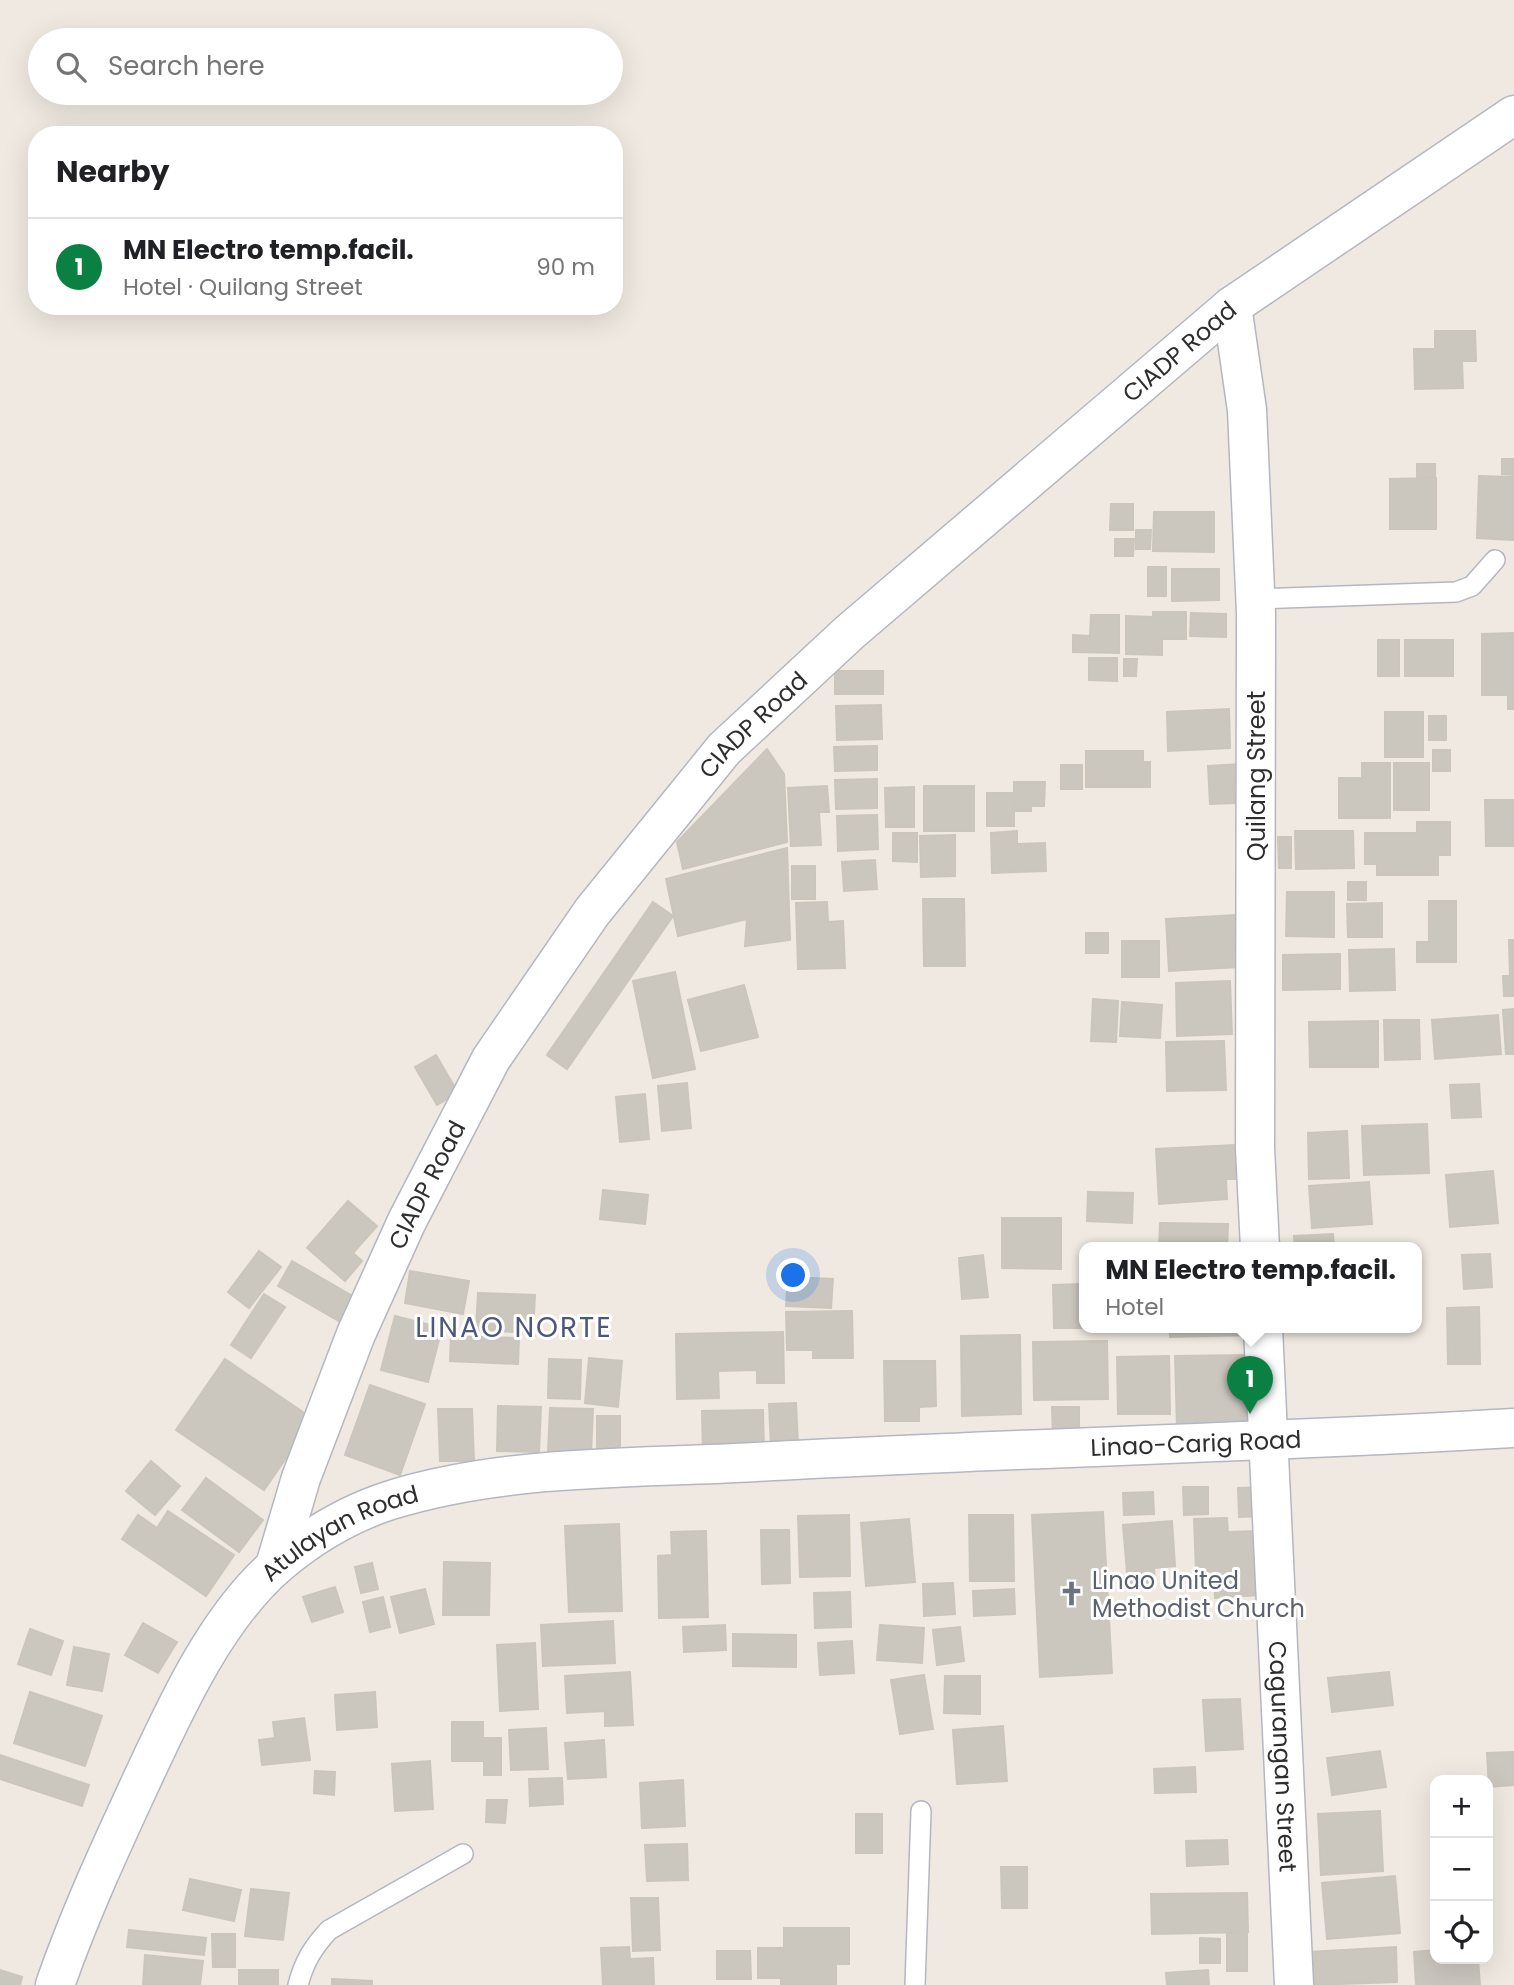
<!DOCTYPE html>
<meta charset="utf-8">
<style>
:root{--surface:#fff;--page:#f6f6f6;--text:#202124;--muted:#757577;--line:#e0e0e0;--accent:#0b8043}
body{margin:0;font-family:Poppins,sans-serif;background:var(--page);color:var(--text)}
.controls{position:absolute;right:21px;bottom:21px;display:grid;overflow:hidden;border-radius:14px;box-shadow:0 7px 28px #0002}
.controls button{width:63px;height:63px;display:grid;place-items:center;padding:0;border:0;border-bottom:2px solid var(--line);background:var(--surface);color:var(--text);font:35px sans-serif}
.you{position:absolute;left:794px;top:1276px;width:24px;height:24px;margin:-18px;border:5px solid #fff;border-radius:50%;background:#1a73e8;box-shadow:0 0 0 10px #1a73e833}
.badge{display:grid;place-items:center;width:46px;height:46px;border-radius:50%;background:var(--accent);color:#fff;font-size:23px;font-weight:700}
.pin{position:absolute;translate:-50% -58px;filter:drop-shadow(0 2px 4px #0008)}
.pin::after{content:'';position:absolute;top:37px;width:24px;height:21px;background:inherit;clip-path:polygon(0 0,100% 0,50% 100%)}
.popup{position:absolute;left:1079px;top:1242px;width:343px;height:91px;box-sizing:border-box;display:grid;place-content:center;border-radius:14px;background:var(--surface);filter:drop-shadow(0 2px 5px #0005);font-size:23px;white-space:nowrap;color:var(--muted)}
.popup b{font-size:26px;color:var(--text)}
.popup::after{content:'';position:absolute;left:50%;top:100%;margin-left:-14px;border:14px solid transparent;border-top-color:var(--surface)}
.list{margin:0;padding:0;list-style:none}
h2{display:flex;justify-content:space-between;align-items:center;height:91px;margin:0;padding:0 28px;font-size:30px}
h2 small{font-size:23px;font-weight:400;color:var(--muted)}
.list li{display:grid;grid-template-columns:46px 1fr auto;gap:21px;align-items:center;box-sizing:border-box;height:98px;padding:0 28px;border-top:2px solid var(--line)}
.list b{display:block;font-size:26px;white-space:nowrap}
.list p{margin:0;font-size:23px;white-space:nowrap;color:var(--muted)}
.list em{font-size:23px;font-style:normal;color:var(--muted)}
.icon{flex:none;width:38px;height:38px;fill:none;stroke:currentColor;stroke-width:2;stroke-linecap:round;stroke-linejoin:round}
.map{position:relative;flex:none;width:1514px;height:1985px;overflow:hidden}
.search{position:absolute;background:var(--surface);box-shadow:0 7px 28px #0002;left:28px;top:28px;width:595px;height:77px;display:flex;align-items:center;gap:18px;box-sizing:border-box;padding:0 24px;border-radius:38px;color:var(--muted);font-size:26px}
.panel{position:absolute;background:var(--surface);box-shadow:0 7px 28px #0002;left:28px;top:126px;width:595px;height:189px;border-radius:28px}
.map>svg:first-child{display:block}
</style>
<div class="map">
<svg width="1514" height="1985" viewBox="0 0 1514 1985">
<rect width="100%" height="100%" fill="#efe9e1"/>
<path fill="#cbc7bf" stroke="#cbc5ba" stroke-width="2" d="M1435,331H1475L1476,361H1462L1463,388L1415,389L1414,349H1435Z
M1502,459H1514V475L1502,474Z
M1417,464H1435V477H1417Z
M1479,476L1514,477V540L1477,538Z
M1436,478V529H1390V479Z
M1111,504H1133V530H1110Z
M1154,512H1214V552L1153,551Z
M1136,530H1151L1150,549H1136Z
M1115,539H1134L1133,556H1115Z
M1148,567H1166V596H1148Z
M1172,569H1219V600L1172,601Z
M1153,612H1186V639H1162V655L1126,654V616L1153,617Z
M1191,613L1226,614V637L1190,636Z
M1091,615H1119V653L1073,652V635L1090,636Z
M1514,633V709H1508V695H1482V634Z
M1378,640H1399V676H1378Z
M1405,640H1453V676H1405Z
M1089,658H1117V681L1089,680Z
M1124,659H1137L1136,676H1124Z
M835,671H883V694H835Z
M881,705L882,739L837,740L836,706Z
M1229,709L1230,748L1168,751L1167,712Z
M1385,712H1423V757H1385Z
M1429,716H1446V740H1429Z
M877,746V770L835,771L834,747Z
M767,749L784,774L787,842L683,869L677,842Z
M1433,750H1450V771H1433Z
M1086,751H1143V762H1150V787H1086Z
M1362,763H1390V818H1339V778H1362Z
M1394,763H1429V810H1394Z
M1243,764L1244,782H1234L1235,803L1210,804L1208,766Z
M1061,765H1082V789H1061Z
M877,779V808L836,809L835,780Z
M1014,782H1045L1044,806H1031V811H1014Z
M827,786L829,812H819L821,845L791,846L788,788Z
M924,786H974V831H924Z
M914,787V827H886L885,788Z
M987,793H1014V826H987Z
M1485,800H1514V846H1486Z
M877,815L878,849L838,851L837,816Z
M1417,822H1450V855H1438V875H1377V864H1365V833H1417Z
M1017,831V844L1045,843L1046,871L992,873L991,833Z
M1295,831H1353L1354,868L1296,869Z
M893,833H917V862L893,861Z
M955,835V876L921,877L920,836Z
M1278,837H1291V868H1279Z
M787,848L790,940L745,946L747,919L678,936L666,879Z
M875,860L877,889L844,891L842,862Z
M792,866H815V899H792Z
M1348,882H1366V900H1348Z
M1287,892H1334V937L1286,936Z
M923,899H964L965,966H924Z
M1429,901H1456V962H1417V942H1429Z
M653,902L673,916L567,1069L547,1055Z
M827,902L828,922L843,921L845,968L798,969L796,903Z
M1382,903V937H1348L1347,904Z
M1236,915L1239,967L1169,971L1166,919Z
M1086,933H1108V953H1086Z
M1509,940H1514V996H1504L1503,976H1510Z
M1122,941H1159V977H1122Z
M1394,949L1395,990L1350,991L1349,950Z
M1340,954V989L1283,990V955Z
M675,972L695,1069L653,1078L633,981Z
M1230,981L1232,1034L1177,1036L1176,983Z
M744,985L758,1037L701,1051L688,1000Z
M1093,999L1118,1001L1116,1042L1091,1041Z
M1122,1002L1162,1005L1160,1038L1120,1036Z
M1514,1009V1054H1506L1503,1010Z
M1498,1015L1501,1054L1435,1059L1432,1020Z
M1384,1020H1419L1420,1059L1385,1060Z
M1378,1021V1067H1310L1309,1022Z
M1224,1041L1226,1090L1167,1091L1166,1042Z
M436,1055L458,1093L437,1105L415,1067Z
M687,1083L691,1128L662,1131L658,1086Z
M1479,1084L1481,1117L1452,1118L1450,1085Z
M645,1094L649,1139L620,1142L616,1097Z
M1427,1124L1429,1173L1364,1175L1362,1126Z
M1347,1131L1349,1178L1309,1179L1308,1133Z
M1235,1145L1237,1179H1226L1227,1199L1159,1204L1156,1149Z
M1493,1171L1498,1223L1450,1227L1446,1175Z
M1369,1182L1372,1224L1312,1228L1309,1186Z
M603,1190L648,1195L645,1224L600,1219Z
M1088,1192L1133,1193L1132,1223L1087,1221Z
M348,1201L377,1226L353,1253L362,1261L345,1281L307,1248Z
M1002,1218H1061V1269L1002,1268Z
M1160,1223L1228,1224L1227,1248H1159Z
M1333,1234L1334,1248H1295L1294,1236Z
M259,1251L281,1267L249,1308L228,1292Z
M1490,1254L1492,1287L1464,1289L1462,1255Z
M983,1255L988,1297L962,1299L959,1258Z
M292,1261L356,1298L342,1323L278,1286Z
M410,1271L469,1281L463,1314L405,1303Z
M788,1277L833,1279L831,1308L786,1306Z
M1084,1284V1328H1054L1053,1285Z
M478,1293L535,1295L533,1333L476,1330Z
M264,1294L285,1307L251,1358L231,1345Z
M1479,1307L1480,1364H1448L1447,1308Z
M852,1311L853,1358H813V1350H787L786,1312Z
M395,1316L442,1328L428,1382L381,1370Z
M1170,1328H1255V1335L1170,1337Z
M783,1332L784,1383H757V1370L718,1371L719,1398L677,1399L676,1334Z
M1020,1335L1021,1414L962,1416L961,1336Z
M451,1336L519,1338L518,1364L450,1361Z
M1107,1341L1108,1399L1034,1400L1033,1342Z
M1246,1355L1248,1426L1177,1428L1175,1356Z
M1169,1356L1170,1414H1118L1117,1357Z
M589,1358L622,1361L618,1407L585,1403Z
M225,1359L313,1419L264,1490L176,1430Z
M549,1359L581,1360L580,1399L548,1398Z
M884,1361H935L936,1406L919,1407V1421H885Z
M370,1385L425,1404L400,1475L345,1455Z
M796,1403L798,1445L771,1447L769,1404Z
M498,1406L541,1407L539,1452L497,1451Z
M1052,1407H1079V1438H1053Z
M550,1408L593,1409L591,1454L548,1452Z
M438,1409H472L474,1461H440Z
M763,1410L764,1452L703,1453L702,1411Z
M597,1416H620V1457H597Z
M151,1461L180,1486L155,1515L126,1491Z
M206,1478L263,1520L239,1552L182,1510Z
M1183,1487H1208V1514L1184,1515Z
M1266,1487V1516L1239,1517L1238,1488Z
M1153,1492L1154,1514L1124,1515L1123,1493Z
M168,1511L234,1555L206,1596L122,1539L138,1515L157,1528Z
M1103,1512L1112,1673L1040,1677L1032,1515Z
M849,1515L850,1576L800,1577L798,1516Z
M969,1515H1013L1014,1581H970Z
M1227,1518L1228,1532L1256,1531L1259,1595L1215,1598L1214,1572H1196L1194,1519Z
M909,1519L915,1582L866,1586L861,1523Z
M1172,1521L1175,1566L1154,1568L1155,1583L1128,1585L1123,1525Z
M619,1524L622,1611L569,1612L565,1526Z
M761,1530H789L790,1583L762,1584Z
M706,1531L708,1617L659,1618L658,1556L672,1555L671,1532Z
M444,1562L490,1563L489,1615H443Z
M372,1563L378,1589L361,1593L355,1567Z
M953,1583L955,1614L924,1616L923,1584Z
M335,1587L343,1612L312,1622L303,1597Z
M425,1589L434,1624L400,1633L391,1597Z
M1014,1589L1015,1614L974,1616L973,1591Z
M850,1592L851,1627L815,1628L814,1593Z
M383,1597L390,1627L370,1632L363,1602Z
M613,1621L615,1663L543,1666L541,1625Z
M143,1623L177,1642L158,1673L125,1655Z
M725,1625L726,1650L684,1652L683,1627Z
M880,1625L924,1628L922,1663L877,1660Z
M960,1627L964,1661L937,1665L933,1630Z
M30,1629L63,1641L51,1675L18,1664Z
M733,1634L796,1635V1667L733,1666Z
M852,1641L854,1673L820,1675L818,1643Z
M535,1643L538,1709L500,1711L497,1645Z
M74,1647L109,1654L102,1691L67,1685Z
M630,1672L633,1725L605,1726V1711L567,1713L565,1676Z
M1389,1672L1393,1705L1332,1712L1328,1678Z
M924,1675L933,1729L900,1734L891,1680Z
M945,1676H980V1714L944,1713Z
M30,1692L102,1716L85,1766L14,1743Z
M375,1692L377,1727L337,1730L335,1695Z
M1240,1699L1243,1749L1206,1751L1203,1700Z
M304,1718L310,1760L262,1765L259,1740L275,1738L273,1722Z
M452,1722H483V1738H501V1775H484V1761H452Z
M1003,1726L1007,1781L957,1784L953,1730Z
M546,1728L548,1769L511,1770L509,1730Z
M604,1740L606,1777L568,1779L565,1743Z
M1380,1751L1386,1787L1332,1795L1327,1758Z
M1514,1752V1785L1489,1787L1487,1753Z
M0,1755L89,1785L82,1806L0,1779Z
M430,1761L433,1809L395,1811L392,1764Z
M1195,1767L1196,1792L1155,1793L1154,1769Z
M315,1771L335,1772L334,1795L314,1793Z
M562,1778L563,1804L530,1806L529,1779Z
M683,1780L685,1826L642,1828L640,1783Z
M487,1800H507L505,1823L486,1822Z
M1380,1811L1383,1871L1321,1875L1318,1814Z
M856,1814H882V1853H856Z
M1227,1840L1228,1864L1187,1866L1186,1841Z
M687,1844L688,1880L647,1881L645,1845Z
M1001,1867H1027V1908H1002Z
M1395,1876L1400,1933L1327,1939L1322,1883Z
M190,1879L241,1890L234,1921L183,1910Z
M251,1889L289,1893L283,1940L245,1936Z
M1247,1893L1248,1932L1152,1934L1151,1894Z
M631,1898H658L660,1950L633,1951Z
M784,1928H849V1964H836V1985H781V1978H758V1948H784Z
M129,1930L206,1938L204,1955L127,1947Z
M1247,1932V1971H1227V1933Z
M212,1934H235V1967H213Z
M1200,1938L1220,1939V1963H1200Z
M629,1947L630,1959L653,1958L654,1985H603L601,1948Z
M1396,1947L1397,1982L1310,1985L1309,1952Z
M1435,1950V1959H1478L1480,1985H1416L1414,1952Z
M717,1951H750L751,1979H717Z
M145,1955L203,1961L200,1985H143Z
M0,1970L22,1977L20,1985H0Z
M239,1970H278V1985H239Z
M1208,1970L1209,1985H1167L1166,1973Z
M332,1979L372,1981V1985H332Z"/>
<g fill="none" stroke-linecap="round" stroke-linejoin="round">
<defs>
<path id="service" d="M1255,599L1456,592L1472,586L1495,560
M298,1985C304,1962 313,1947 329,1930L463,1854
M915,1985L921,1811"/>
<g id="minor">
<path d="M1232,306L1247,410L1256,613L1255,1148L1260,1248"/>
<path id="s1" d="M1263,1328L1294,1985"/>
<path id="s2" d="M275,1566L301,1478L356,1334L407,1221L491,1059L592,912L724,749L850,632L1232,306L1514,115"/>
</g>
<g id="secondary">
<path id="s3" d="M55,1985C79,1916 109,1851 140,1784C174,1711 215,1618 278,1564C311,1536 350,1513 391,1500C507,1464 635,1469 755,1462C1008,1448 1261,1443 1514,1428"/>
</g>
</defs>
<use href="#service" stroke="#b4b7c1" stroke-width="22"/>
<use href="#minor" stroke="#b4b7c1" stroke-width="41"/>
<use href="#secondary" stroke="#b4b7c1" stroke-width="41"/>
<use href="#service" stroke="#fff" stroke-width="19"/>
<use href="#minor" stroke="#fff" stroke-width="38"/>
<use href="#secondary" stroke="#fff" stroke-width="38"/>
</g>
<defs>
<symbol id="church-bare" viewBox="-9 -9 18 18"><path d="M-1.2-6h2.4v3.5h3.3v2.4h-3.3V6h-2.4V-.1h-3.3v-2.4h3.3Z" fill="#6b7280" stroke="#fff" stroke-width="2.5" paint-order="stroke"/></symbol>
</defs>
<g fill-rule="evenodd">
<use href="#church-bare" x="1054" y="1576" width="35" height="35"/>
</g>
<g text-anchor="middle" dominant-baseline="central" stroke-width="6" stroke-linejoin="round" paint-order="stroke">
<g font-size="24" fill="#2e2e2e" stroke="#fff">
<text stroke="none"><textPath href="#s2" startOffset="1545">CIADP Road</textPath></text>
<text stroke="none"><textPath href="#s2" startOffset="978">CIADP Road</textPath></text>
<text transform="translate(1256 776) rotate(-90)">Quilang Street</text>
<text stroke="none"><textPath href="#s2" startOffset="411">CIADP Road</textPath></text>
<text stroke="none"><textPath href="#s3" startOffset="1419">Linao-Carig Road</textPath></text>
<text stroke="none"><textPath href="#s3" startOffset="550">Atulayan Road</textPath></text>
<text stroke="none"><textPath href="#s1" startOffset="429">Cagurangan Street</textPath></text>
</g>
<g font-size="24" fill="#5b616d" stroke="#fff" text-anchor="start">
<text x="1092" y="1580">Linao United<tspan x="1092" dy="28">Methodist Church</tspan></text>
</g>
<g font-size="28" letter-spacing="2" fill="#4d5680" stroke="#fff">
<text x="514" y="1327">LINAO NORTE</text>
</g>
</g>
</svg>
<div class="controls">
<button>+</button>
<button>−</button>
<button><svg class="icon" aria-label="locate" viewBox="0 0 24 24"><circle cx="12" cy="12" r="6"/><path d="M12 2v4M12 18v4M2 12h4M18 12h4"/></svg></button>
</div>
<div class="you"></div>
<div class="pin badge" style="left:1250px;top:1414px">1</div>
<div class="popup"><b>MN Electro temp.facil.</b>Hotel</div>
<div class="search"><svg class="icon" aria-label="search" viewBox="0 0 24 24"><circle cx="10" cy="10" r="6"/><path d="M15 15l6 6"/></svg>Search here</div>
<section class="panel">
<h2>Nearby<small></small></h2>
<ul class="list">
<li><span class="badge">1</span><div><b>MN Electro temp.facil.</b><p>Hotel · Quilang Street</p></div><em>90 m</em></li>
</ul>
</section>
</div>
